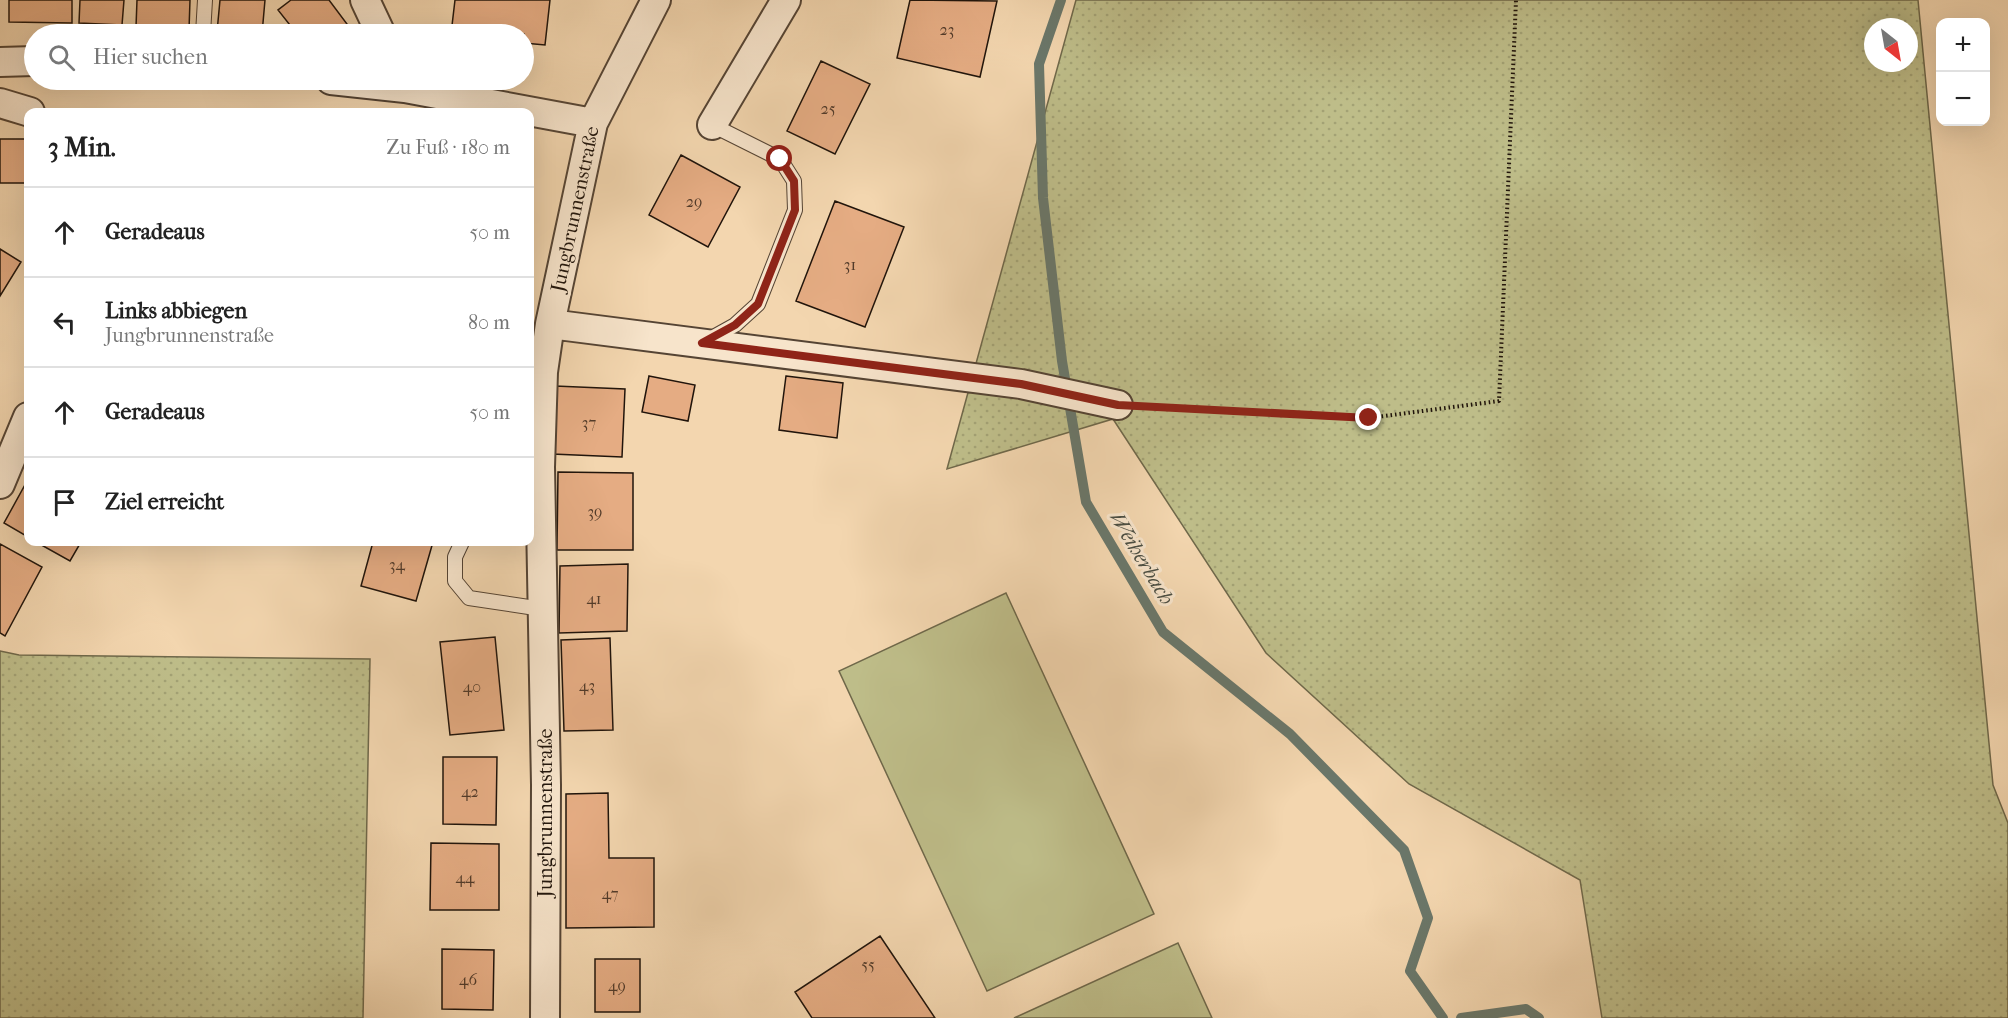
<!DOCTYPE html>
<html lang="de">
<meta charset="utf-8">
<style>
:root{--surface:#fff;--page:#f6f6f6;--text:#222;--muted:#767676;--line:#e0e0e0}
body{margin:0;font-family:"IM FELL French Canon",serif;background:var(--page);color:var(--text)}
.controls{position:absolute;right:18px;top:18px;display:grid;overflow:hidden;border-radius:12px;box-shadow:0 6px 24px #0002}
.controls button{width:54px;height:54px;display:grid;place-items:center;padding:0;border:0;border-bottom:2px solid var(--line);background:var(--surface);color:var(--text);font:30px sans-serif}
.compass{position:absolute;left:1864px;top:18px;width:54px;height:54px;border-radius:50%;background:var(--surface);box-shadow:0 6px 24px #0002;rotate:149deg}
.stop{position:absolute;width:18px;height:18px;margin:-14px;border:4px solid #8f2418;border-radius:50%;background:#fff}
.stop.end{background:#8f2418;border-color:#fff;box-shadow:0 2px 6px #0008}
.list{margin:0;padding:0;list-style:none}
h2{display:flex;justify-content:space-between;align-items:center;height:78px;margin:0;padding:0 24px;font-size:26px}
h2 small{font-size:20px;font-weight:400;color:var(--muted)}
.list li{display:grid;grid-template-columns:39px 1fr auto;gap:18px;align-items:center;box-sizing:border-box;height:90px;padding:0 24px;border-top:2px solid var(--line)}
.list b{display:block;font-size:22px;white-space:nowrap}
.list p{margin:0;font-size:20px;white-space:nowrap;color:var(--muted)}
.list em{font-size:20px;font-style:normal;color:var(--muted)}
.icon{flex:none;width:33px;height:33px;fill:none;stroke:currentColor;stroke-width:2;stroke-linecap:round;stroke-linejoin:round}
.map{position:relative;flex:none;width:2008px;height:1018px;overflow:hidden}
.search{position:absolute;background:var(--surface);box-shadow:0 6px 24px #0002;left:24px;top:24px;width:510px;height:66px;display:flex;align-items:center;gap:15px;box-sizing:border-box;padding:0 21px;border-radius:33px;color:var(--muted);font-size:22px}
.panel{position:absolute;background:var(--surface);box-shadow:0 6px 24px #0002;left:24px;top:108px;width:510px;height:438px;border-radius:12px}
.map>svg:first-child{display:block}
</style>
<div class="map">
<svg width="2008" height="1018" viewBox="0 0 2008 1018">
<defs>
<pattern id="grass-dots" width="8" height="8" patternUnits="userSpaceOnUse" patternTransform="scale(1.5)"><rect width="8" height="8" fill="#bebd89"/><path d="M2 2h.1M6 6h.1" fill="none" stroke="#a3a275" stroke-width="1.8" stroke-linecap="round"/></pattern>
</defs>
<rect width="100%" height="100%" fill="#f3d6af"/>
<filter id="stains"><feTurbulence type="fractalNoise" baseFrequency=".00333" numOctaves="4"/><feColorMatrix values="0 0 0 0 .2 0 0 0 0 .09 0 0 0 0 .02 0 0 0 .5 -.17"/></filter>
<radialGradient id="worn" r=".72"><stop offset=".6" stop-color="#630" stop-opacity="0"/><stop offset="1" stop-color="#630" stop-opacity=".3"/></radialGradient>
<path fill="url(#grass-dots)" stroke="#6f684a" stroke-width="1.5" fill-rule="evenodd" d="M1076,0H1918L1993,785L2008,823V1018H1602L1580,880L1409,784L1266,653L1113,419L947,469ZM1873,27H1909V63H1873Z
M0,651L19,655L370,659L363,1018H0Z"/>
<path fill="#bebd89" stroke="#6f684a" stroke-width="1.5" d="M1006,593L1154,914L987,991L839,671Z
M1178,943L1212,1018H1014Z"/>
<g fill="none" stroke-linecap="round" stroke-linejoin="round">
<path stroke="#6a776a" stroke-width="10" d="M1061,0L1039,64L1043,198L1062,361L1086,502L1163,632L1290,734L1404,850L1428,918L1410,971L1443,1018
M1461,1018L1526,1009L1539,1018"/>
</g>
<path fill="#e5ac83" stroke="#20140b" stroke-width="1.5" d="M9,0H72V23L9,22Z
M80,0H124L122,25L79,23Z
M137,0H190L189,30L136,27Z
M220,0H265L262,34L217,32Z
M291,0H329L350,28L341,34H297L278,10Z
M455,0H550L545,45L524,43V34H451Z
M910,0L997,1L980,77L897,58Z
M821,61L870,84L835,154L787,131Z
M0,139H28V183H0Z
M681,155L740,187L708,247L649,215Z
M835,201L904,227L865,327L796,301Z
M0,249L21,262L0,296Z
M649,376L695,385L688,421L642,412Z
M786,376L843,383L837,438L779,430Z
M555,386L625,389L622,457L552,454Z
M558,472L633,473V550H557Z
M26,483L28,484V537L4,523Z
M36,542H81L70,561Z
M373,542H433L416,601L361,586Z
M0,544L42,567L5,636L0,633Z
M628,564L627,631L559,633L560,566Z
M495,637L504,730L450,735L440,642Z
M610,638L613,730L564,731L561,640Z
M443,757H497L496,825L443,824Z
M608,793L609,858H654V927L566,928V794Z
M431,843L499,844V910H430Z
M880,936L935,1018H812L795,992Z
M442,949L494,950L493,1010L442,1009Z
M595,959H640V1012H595Z"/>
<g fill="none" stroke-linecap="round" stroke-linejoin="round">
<defs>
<path id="service" d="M203,34L205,0
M708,340L735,325L758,304L795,210L794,181L780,159L712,125
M462,542L455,557V581L469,598L542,609"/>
<path id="minor" d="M365,0L381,34
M0,62L34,61
M331,80L405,88L593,123
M0,103L30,112
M712,125L786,0
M550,324L1021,384L1118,405
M0,484L28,417
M545,1018L546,785L540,467L543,372L550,324L593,123L656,0"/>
</defs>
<use href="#service" stroke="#554434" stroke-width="16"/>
<use href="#minor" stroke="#554434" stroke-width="32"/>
<path stroke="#20140b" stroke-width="4" stroke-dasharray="1.5 3" stroke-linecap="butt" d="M1148,407L1369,418L1499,401L1516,0"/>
<use href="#service" stroke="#f7e4cb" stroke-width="14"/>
<use href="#minor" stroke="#f7e4cb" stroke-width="28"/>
</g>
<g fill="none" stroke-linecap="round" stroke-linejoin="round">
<path stroke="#8f2418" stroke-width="8" d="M780,159L794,181L795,210L758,304L735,325L702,343L1021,384L1118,405L1369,418"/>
</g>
<g text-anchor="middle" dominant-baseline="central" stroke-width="6" stroke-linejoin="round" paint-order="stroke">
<g font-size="16" fill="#513a29">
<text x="947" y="29">23</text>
<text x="828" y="108">25</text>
<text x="694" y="201">29</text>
<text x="850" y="264">31</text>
<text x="589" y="422">37</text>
<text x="595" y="511">39</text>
<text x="397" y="564">34</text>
<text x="594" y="598">41</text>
<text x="587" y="685">43</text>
<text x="472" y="686">40</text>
<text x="470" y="791">42</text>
<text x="465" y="877">44</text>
<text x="610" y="893">47</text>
<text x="868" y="964">55</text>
<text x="468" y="979">46</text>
<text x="617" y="985">49</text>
</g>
<g font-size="20" fill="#20140b" stroke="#f7e4cb">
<text transform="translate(575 209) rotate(-78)">Jungbrunnenstraße</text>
<text transform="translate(545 813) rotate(-90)">Jungbrunnenstraße</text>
</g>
<g font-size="21" font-style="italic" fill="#4b4e43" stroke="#f7e4cb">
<text transform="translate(1142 558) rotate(59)">Weiherbach</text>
</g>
</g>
<rect width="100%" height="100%" filter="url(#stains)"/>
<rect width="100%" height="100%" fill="url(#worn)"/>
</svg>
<div class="controls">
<button>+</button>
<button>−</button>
</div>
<svg class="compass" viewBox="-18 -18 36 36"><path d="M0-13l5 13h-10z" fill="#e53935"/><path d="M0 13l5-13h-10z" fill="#767676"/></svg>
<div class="stop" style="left:780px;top:159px"></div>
<div class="stop end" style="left:1369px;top:418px"></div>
<div class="search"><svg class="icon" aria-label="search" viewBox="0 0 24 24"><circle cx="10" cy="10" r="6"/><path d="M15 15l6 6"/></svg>Hier suchen</div>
<section class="panel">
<h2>3 Min.<small>Zu Fuß · 180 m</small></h2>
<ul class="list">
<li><svg class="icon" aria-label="ahead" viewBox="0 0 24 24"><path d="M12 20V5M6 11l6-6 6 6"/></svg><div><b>Geradeaus</b></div><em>50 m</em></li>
<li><svg class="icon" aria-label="left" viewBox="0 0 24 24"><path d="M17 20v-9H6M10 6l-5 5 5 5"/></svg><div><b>Links abbiegen</b><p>Jungbrunnenstraße</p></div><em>80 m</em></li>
<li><svg class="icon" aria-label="ahead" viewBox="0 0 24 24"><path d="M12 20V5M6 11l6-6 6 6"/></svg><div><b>Geradeaus</b></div><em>50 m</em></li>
<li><svg class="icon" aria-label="arrive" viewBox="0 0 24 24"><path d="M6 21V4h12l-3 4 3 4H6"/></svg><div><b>Ziel erreicht</b></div></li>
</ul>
</section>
</div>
